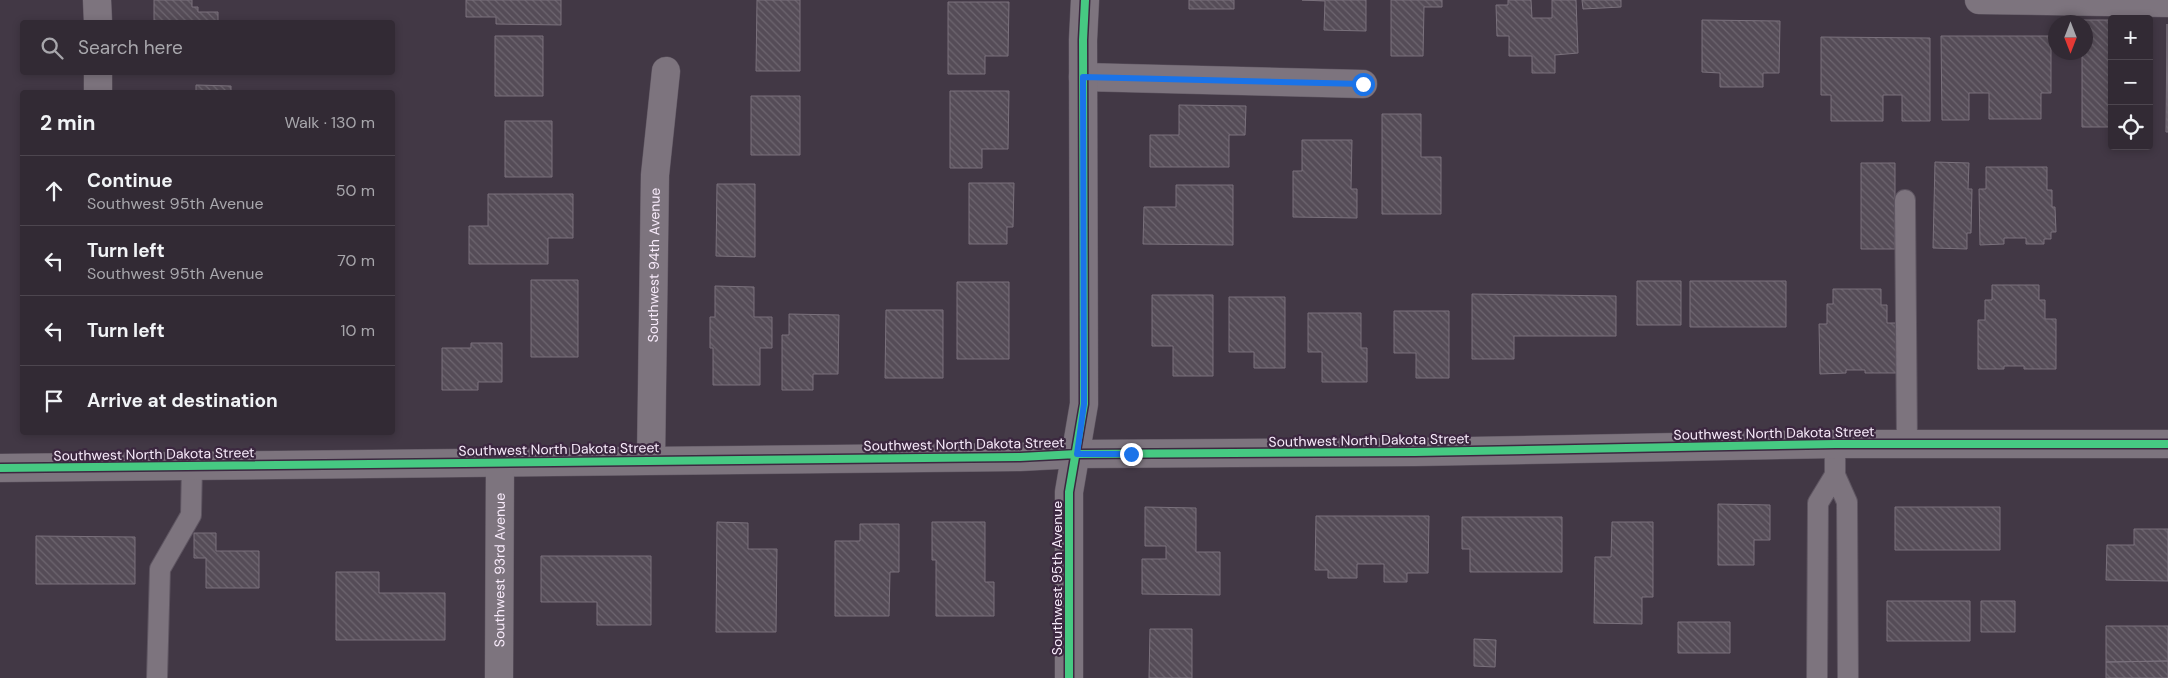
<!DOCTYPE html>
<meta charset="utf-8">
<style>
:root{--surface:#322a34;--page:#3d3640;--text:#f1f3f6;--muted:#a8a7ac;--line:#4d464f}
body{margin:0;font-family:"DM Sans",sans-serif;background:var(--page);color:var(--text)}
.controls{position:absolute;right:15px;top:15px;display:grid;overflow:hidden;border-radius:5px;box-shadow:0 2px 8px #0003}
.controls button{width:45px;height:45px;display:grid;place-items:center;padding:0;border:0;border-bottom:1px solid var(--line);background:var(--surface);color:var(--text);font:25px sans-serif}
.compass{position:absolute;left:2048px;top:15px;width:45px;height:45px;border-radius:50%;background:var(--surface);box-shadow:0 2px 8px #0003;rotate:180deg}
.stop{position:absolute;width:15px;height:15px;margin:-11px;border:4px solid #1a73e8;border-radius:50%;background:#fff}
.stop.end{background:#1a73e8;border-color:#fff;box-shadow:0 1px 5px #0008}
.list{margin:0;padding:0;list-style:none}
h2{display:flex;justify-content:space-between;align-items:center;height:65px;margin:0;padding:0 20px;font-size:21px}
h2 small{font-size:16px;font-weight:400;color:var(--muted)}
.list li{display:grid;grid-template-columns:32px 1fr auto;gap:15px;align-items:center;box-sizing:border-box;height:70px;padding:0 20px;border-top:1px solid var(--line)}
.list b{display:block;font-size:19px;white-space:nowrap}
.list p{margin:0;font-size:16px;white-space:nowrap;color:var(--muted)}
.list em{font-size:16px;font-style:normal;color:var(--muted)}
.icon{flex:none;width:28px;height:28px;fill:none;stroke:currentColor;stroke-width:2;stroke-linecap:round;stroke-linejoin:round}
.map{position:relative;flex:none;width:2168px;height:678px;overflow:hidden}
.search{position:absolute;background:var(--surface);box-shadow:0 2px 8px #0003;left:20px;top:20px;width:375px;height:55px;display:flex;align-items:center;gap:12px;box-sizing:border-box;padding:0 18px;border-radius:5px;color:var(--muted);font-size:19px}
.panel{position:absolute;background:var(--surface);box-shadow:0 2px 8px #0003;left:20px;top:90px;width:375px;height:345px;border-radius:5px}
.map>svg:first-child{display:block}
</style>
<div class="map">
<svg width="2168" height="678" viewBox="0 0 2168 678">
<defs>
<pattern id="building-back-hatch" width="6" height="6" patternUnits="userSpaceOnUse" patternTransform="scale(1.25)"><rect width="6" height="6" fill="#554c57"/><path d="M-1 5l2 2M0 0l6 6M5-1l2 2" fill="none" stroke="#6e6670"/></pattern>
</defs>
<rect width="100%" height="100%" fill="#423845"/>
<path fill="url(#building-back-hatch)" stroke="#7a717c" d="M154,0H192V7H198V12H218V22H154Z
M466,0H561V25L496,24V17H466Z
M757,0H800V71H756Z
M1189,0H1234V9H1189Z
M1302,0H1366V31L1324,30L1325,1Z
M1391,0H1442V7H1424L1423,56H1391Z
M1508,0H1531L1532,18H1552V0H1576L1578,53L1555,55V73H1532V56H1509V36H1497L1496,5H1508Z
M1582,0H1621V7L1583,9Z
M948,2H1009L1008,56H985V74H948Z
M1702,20L1780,21L1779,73H1763V87H1720V73L1702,72Z
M2082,20H2112V127H2082V52H2086V22H2082Z
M2167,24L2168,132H2166Z
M495,36H543V96H495Z
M1941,36H2051V93H2041V119H1989V93H1969V120H1942Z
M1821,37L1930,38V121H1902V95H1883V121H1831V95H1821Z
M196,85L231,86V92H196Z
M950,91H1009L1008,149H982V168H950Z
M751,96H800V155H751Z
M1179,105L1246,106L1245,135H1229V167H1150V135H1179Z
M1382,114H1421V157H1441V214H1382Z
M505,121H552V177H505Z
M1302,140H1352L1351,189H1357V218L1293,217V171H1302Z
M1935,162L1969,163L1968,189H1972L1971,233H1967V249L1933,248Z
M1861,163H1895V249H1861Z
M1986,167H2047V190H2052V207H2055L2056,232H2051V239H2044V244H2026V238H2004V244L1980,245L1979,189H1986Z
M969,183H1014L1013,227H1007V244H969Z
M717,184H755V257L716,256Z
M1176,185H1233V245L1143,244L1144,207H1176Z
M488,194H573V238H548V264H469V226H488Z
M531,280H578V357H531Z
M1637,281H1681V325H1637Z
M1690,281H1786V327H1690Z
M957,282H1009V359H957Z
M1992,285H2039V300H2045V319H2056V369H2024V366H2004V369H1978V320H1985V300H1992Z
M715,286L754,287V317H772V348H760V385H713V348H710V317H715Z
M1833,289H1881V305H1887V323H1897L1898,373H1865V370H1846V373L1820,374L1819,324H1827V304H1833Z
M1472,294L1616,296V336H1514V359H1472Z
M1152,295H1213V376H1173V346H1152Z
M1229,297H1285V368H1254V352H1229Z
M886,310H943V378H885Z
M1394,311H1449V378H1416V353H1394Z
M1308,313H1361V348H1367V382H1322V352H1308Z
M789,314L839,315L838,374H813V390H782V335H789Z
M471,343H502V382H478V390H442V348H471Z
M1718,504L1770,505V540H1754V565H1718Z
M1145,507L1196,508V552H1220V595L1142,594V559H1166V546H1145Z
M1895,507H2000V550H1895Z
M1316,516H1429L1428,573H1407V582H1384V564H1357V578H1328V570H1315Z
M1462,517H1562V572H1470V549H1462Z
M717,522L748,523V549H777L776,632H716Z
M932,522H985V582H994V616H936V560H932Z
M1612,522H1653V597H1642V624L1594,623L1595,557H1611Z
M860,524H899V572H890L889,616H835V541H860Z
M2134,529H2168V581L2106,580L2107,545H2134Z
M194,533H216V551H259V588H206V558H194Z
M36,536L135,537V584H36Z
M541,556H651V625H597V602H541Z
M336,572H379V593H445V640H336Z
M1887,601H1970V641H1887Z
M1981,601H2015V632H1981Z
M1678,622H1730V653H1678Z
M2106,626H2168V661L2106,662Z
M1150,629H1192V678H1149Z
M1474,639L1496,640L1495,667L1474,666Z
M2168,661V678H2106V662Z"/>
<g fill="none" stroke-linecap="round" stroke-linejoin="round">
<defs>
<path id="lane" d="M1905,200L1907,444
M1835,444V475L1847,502L1848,678
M157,678L160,569L191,515L192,466
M1817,678L1818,503L1835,475"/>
<g id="street">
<path d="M97,0L98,22"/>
<path d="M1979,0L2168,3"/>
<path d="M98,72V92"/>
<path d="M1083,77L1363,84"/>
<path id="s1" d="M651,460L655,175L666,71"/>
<path d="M0,468L1020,457L1077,454L1415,452L1835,444H2168"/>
<path id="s2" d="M499,678L500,462"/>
<path d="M1069,678V492L1084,404L1083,40L1085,0"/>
</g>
</defs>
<use href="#lane" stroke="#5e5561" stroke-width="22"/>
<use href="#street" stroke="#5e5561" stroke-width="29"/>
<use href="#lane" stroke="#7d747e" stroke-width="20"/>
<use href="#street" stroke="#7d747e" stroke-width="28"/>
<defs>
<path id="cycleway" d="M0,468L1020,457L1077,454L1415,452L1835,444H2168
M1069,678V492L1084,404L1083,40L1085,0"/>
</defs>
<use href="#cycleway" stroke="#3c2840" stroke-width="11"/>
<use href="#cycleway" stroke="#46c982" stroke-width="8"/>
</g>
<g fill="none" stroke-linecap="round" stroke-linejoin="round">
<path stroke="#1a73e8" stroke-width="6" d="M1131,454H1077L1084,404L1083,77L1363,84"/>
</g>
<g text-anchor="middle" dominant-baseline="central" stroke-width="4.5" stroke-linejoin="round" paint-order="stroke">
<g font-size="14" fill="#f8ebfb" stroke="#3c2840">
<text stroke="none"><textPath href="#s1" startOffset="195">Southwest 94th Avenue</textPath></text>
<text transform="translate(1774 433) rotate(-1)">Southwest North Dakota Street</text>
<text transform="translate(1369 440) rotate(-1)">Southwest North Dakota Street</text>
<text transform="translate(964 444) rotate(-1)">Southwest North Dakota Street</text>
<text transform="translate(559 449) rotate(-1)">Southwest North Dakota Street</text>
<text transform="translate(154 454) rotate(-1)">Southwest North Dakota Street</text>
<text stroke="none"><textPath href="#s2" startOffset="108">Southwest 93rd Avenue</textPath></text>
<text transform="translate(1057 578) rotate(-90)">Southwest 95th Avenue</text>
</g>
</g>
</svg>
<div class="controls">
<button>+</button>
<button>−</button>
<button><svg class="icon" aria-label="locate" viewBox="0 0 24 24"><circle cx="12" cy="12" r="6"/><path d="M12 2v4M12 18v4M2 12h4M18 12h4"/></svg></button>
</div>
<svg class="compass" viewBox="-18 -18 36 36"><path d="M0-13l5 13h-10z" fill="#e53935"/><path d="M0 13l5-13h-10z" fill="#a8a7ac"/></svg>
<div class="stop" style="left:1363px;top:84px"></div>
<div class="stop end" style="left:1131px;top:454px"></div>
<div class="search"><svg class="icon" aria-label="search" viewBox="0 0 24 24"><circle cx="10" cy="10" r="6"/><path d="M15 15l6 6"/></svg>Search here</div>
<section class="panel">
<h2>2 min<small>Walk · 130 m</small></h2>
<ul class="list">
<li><svg class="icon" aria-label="ahead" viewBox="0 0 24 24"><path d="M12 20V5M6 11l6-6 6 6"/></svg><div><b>Continue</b><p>Southwest 95th Avenue</p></div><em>50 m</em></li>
<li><svg class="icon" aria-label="left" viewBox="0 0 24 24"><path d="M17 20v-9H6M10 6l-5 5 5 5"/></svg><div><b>Turn left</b><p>Southwest 95th Avenue</p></div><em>70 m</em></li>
<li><svg class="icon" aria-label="left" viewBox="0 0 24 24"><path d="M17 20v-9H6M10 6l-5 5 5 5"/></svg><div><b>Turn left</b></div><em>10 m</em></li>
<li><svg class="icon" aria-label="arrive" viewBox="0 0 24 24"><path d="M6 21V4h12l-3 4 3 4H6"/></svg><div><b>Arrive at destination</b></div></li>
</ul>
</section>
</div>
